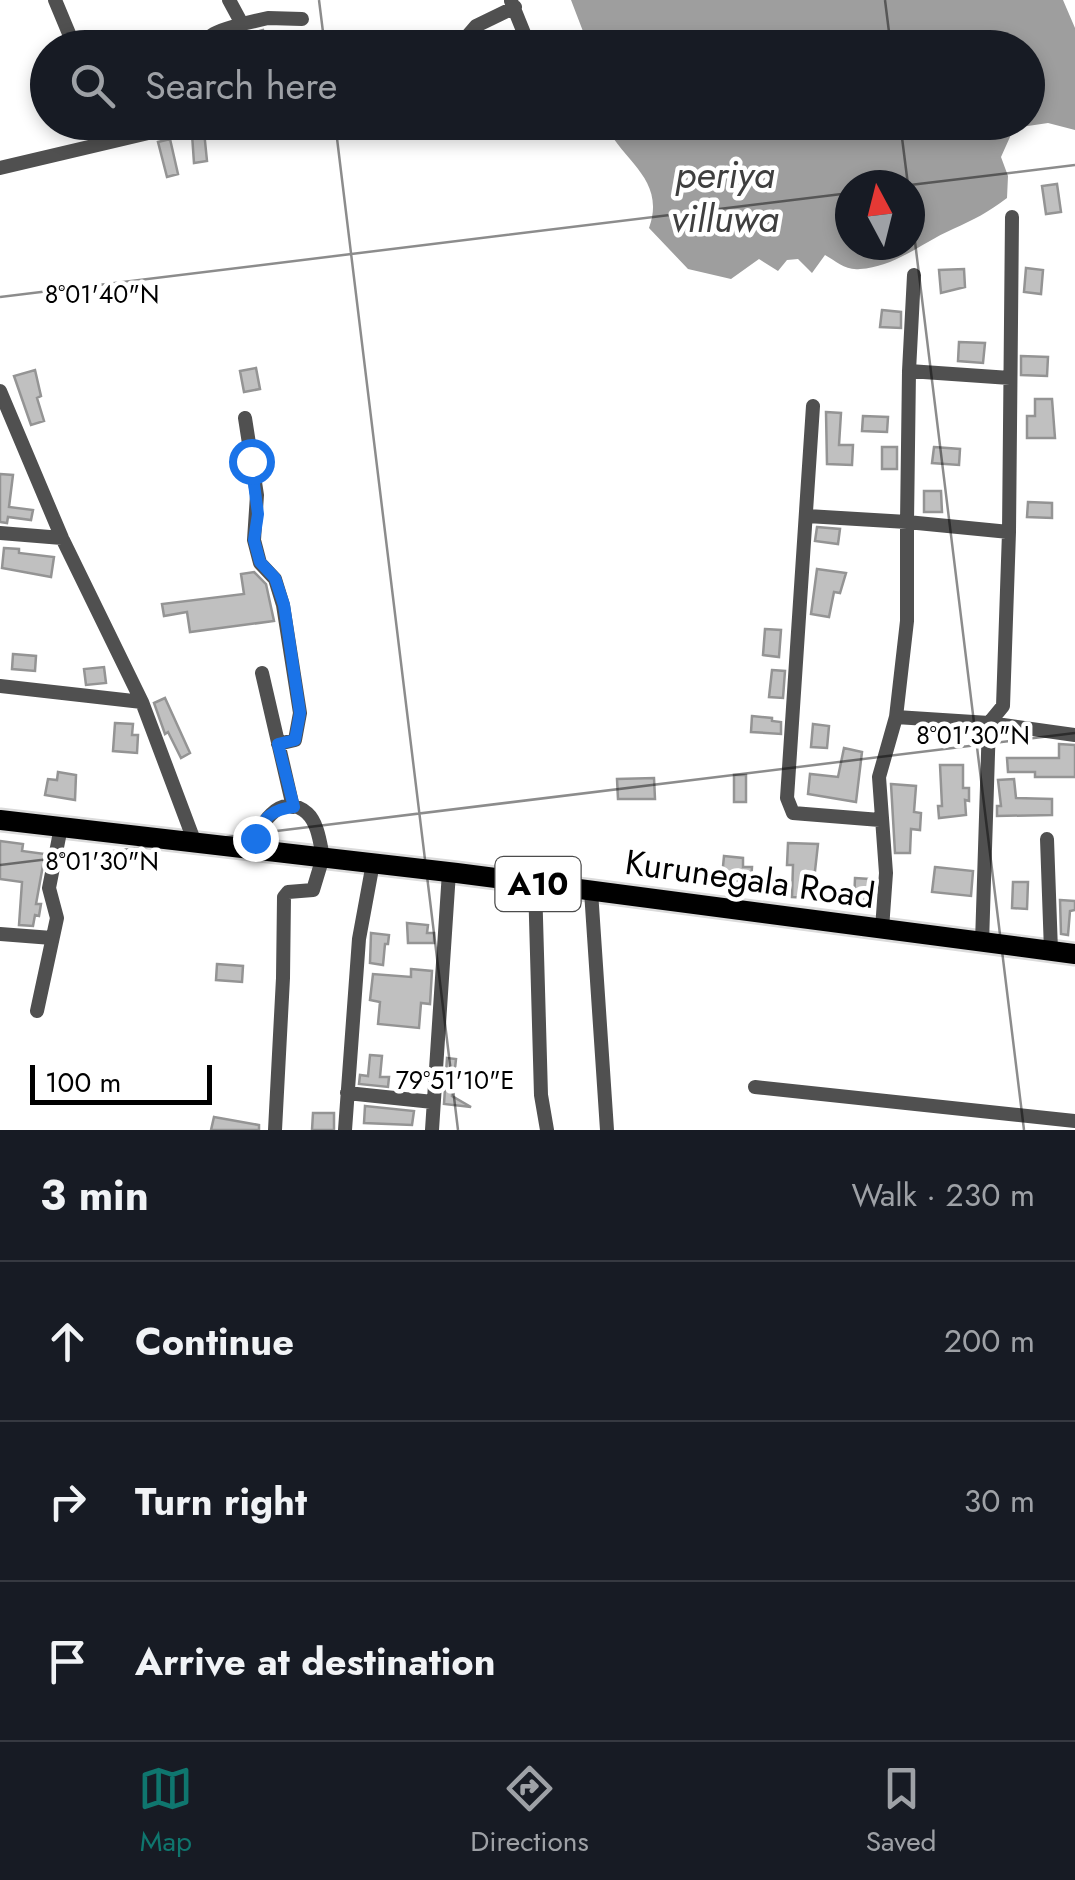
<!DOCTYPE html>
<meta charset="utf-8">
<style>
:root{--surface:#171b24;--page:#20242c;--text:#f1f3f6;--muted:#9ea1a6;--line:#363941;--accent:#0f766e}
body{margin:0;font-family:Jost,sans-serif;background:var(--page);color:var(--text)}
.compass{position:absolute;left:835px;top:170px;width:90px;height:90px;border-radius:50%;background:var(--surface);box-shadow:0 5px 15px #0003;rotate:353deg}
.scale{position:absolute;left:30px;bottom:25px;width:182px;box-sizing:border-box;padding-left:10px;border:5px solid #000;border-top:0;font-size:28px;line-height:35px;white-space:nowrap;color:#000;-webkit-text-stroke:8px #fff;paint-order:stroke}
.stop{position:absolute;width:30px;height:30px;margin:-22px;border:8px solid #1a73e8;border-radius:50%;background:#fff}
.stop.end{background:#1a73e8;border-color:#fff;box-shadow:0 2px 10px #0008}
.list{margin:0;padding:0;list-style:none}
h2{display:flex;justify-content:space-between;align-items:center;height:130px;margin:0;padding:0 40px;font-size:42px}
h2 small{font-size:32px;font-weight:400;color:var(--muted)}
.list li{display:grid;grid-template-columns:65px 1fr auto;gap:30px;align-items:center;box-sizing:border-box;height:160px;padding:0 40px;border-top:2px solid var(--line)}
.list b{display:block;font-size:38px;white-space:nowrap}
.list em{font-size:32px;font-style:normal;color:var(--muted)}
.icon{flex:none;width:55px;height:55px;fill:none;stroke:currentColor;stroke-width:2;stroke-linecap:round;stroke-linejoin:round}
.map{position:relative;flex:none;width:1075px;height:1130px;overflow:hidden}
.search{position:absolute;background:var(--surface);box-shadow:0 5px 15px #0003;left:30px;right:30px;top:30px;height:110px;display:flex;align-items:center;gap:25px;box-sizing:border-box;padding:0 35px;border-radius:55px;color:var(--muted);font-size:38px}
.sheet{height:610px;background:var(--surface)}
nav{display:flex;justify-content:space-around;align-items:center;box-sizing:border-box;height:140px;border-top:2px solid var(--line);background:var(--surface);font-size:28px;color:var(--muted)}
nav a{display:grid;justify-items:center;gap:5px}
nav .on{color:var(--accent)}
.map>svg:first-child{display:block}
</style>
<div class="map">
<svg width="1075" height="1130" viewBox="0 0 1075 1130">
<rect width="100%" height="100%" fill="#fff"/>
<path fill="#9e9e9e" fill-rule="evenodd" d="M571,0H1063L1075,28V130L1048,123L1014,128L1001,157L1008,176L1007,198C987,213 975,219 953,229C923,242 895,267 860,269C846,271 836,261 825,255L812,273L798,259L787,260L778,271L759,259L731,279L688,269L649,228C667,178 620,160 605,123L1028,122V48L589,47ZM850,185H910V245H850Z"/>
<path fill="#c0c0c0" stroke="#949494" stroke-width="2.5" d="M263,30L267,41L248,48H219V43Z
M204,131L207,161L194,163L192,134Z
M170,139L178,174L167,177L158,142Z
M1057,184L1061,212L1046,214L1042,186Z
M1026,268L1043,270L1041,294L1024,292Z
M964,269L965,287L941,293L939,270Z
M882,310L901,312V328L880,327Z
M959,342L985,343L983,363L958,361Z
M1021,356L1048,357L1047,376L1021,375Z
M256,368L260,389L244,392L240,371Z
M35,370L41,396L37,398L44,421L31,425L14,376Z
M1035,399H1052L1055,438H1027V416H1035Z
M826,412L841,413L839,445H853L852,465L827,464Z
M863,416L888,417L887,432L862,431Z
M882,447H897V469H882Z
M934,447L960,449L959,465L932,463Z
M0,474L13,475L9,507L33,510L31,520L8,517L7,523L0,522Z
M924,491H941L942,512H924Z
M1028,502L1052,503V518L1027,517Z
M817,527L840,529L838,544L815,541Z
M4,548L19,549V553L54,557L51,577L2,568Z
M817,569L846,573L840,593L834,592L829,617L811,614Z
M254,572L266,584L274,621L190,632L187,612L164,616L162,604L244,594L241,574Z
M765,629L781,630L779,657L763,655Z
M13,654L36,656L35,671L12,669Z
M104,667L106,683L86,685L84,669Z
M772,670L785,671L783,698L769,697Z
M165,698L190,753L181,758L168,732L165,734L154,703Z
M752,716L772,718V721L781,722V734L751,732Z
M115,723L133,724L132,735H138L137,753L113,751Z
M813,724L829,726L827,748L811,747Z
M1059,744L1075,745V777H1035V772H1008L1007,758H1059Z
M844,748L862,752L856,802L808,794L810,774L838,777Z
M940,765H963V788H969V801L965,800L966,815L939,818L938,806H942Z
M58,772L76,775L75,800L45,795L48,779L57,780Z
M734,775H746V802H734Z
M654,778L655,799H618L617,779Z
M1014,779L1016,798L1052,799V815L997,816V806H1001L998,780Z
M891,784L916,786L914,812L921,813L920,830L911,829L910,853H895Z
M0,841L23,844L22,851L45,854L36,904H41L39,916L35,915L33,926L19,925L22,882L0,879Z
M788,843L818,844L812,898L792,897L793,865H787Z
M724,856L743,858V867H752L751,882L741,881V890L721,888Z
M935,867L973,871L971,896L932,892Z
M855,878L869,879L868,903L854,902Z
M1013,882H1028L1027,909L1012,908Z
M1060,900L1075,901V910L1070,911L1068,935L1061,934Z
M407,923L428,925L427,933H434V943H408Z
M371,933L389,935L388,944H385L383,965L370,963Z
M217,964L243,966L242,982L216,980Z
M411,969L432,971L430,1004L421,1003L419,1028L378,1024L380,1002L370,1000L373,974L411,977Z
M370,1055L382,1056L380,1077H389L388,1087L359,1084L360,1075L368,1076Z
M447,1058L456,1059L452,1096L471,1107L444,1104Z
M365,1106L414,1111L412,1125L364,1123Z
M313,1113H334V1130H312Z
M214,1117L259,1125V1130H211Z"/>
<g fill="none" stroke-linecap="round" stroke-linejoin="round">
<defs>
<path id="highway" d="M0,820L457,873L1075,954"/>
</defs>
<use href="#highway" stroke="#dbdbdb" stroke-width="25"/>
<path stroke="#505050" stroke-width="14" d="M55,0L75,48
M511,1L530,48
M242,24L268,18L302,19
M202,48C206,32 228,29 242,24L229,0
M457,48L476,26L515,7
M0,168L195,122
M914,275L909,371L1010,378
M909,371L907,522L1009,532
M0,391L62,538L142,702L195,843
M813,406L787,798L793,813L880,820
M245,418L257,495L254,540L260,563L275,579L283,605L300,713L295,740L278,744
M807,516L907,522V621L896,717
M0,533L62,538
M262,673L293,807
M0,686L142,702
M1047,839L1051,951
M253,849C257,827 280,790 307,813C318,823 320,843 323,857
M535,883L541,1095L547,1130
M591,891L607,1130
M882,929L886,873L879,777L896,717L989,723L1003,706L1009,532L1012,217
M0,934L52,938
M982,943L989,723L1075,735
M37,1011L57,918L49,888L61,827
M755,1087L1075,1121
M347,1093L433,1102
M275,1130L283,978L284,897L288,892L313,890L323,857
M345,1130L359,939L373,863
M432,1130L449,872"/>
<use href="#highway" stroke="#000" stroke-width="20"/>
</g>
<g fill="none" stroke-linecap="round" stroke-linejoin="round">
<path stroke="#1a73e8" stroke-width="12" d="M251,461L258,514L254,540L260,562L275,578L284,605L300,713L295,740L278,744L294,807C272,809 263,818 255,838"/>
</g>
<path fill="none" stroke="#000" stroke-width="2.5" stroke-opacity="0.45" d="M319,0L325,48M885,0L891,48M335,122L458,1130M900,122L908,185M910,185L1075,165M910,201L1024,1130M0,297L850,193M0,865L1075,733"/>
<g text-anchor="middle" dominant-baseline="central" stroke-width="9" stroke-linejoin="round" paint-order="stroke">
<rect fill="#fff" stroke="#4c4c4c" stroke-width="2.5" x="495.5" y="857" width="85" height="54" rx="8"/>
<g font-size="32" font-weight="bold" fill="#000">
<text x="538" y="884">A10</text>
</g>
<g font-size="35" fill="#000" stroke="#fff">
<text transform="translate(750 879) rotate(8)">Kurunegala Road</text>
</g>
<g font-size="38" font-style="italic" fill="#3f3f3f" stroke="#fff">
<text x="725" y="174">periya<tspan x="725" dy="44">villuwa</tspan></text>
</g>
</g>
<g font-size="25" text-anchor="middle" fill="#000" stroke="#fff" stroke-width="9" stroke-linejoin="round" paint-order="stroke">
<text x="102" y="303">8°01'40"N</text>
<text x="973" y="744">8°01'30"N</text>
<text x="102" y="870">8°01'30"N</text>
<text x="455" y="1089">79°51'10"E</text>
</g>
</svg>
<svg class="compass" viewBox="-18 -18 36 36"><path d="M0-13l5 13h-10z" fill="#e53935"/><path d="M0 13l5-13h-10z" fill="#9ea1a6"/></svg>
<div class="scale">100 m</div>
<div class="stop" style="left:251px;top:461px"></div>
<div class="stop end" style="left:255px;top:838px"></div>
<div class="search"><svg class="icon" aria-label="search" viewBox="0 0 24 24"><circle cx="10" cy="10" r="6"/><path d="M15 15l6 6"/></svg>Search here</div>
</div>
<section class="sheet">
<h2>3 min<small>Walk · 230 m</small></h2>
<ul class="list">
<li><svg class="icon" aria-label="ahead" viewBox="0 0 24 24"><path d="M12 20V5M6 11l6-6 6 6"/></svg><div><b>Continue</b></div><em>200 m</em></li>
<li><svg class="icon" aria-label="right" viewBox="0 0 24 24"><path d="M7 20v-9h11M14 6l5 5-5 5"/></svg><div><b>Turn right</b></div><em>30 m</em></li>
<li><svg class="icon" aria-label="arrive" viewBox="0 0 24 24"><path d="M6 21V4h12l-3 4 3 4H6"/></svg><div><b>Arrive at destination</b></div></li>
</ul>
</section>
<nav>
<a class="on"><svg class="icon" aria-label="map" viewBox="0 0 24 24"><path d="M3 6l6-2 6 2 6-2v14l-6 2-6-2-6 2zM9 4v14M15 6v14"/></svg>Map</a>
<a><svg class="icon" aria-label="directions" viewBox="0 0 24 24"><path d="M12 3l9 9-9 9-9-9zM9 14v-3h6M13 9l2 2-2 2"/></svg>Directions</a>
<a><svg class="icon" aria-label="saved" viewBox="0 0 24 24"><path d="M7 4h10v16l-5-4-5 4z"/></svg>Saved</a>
</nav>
